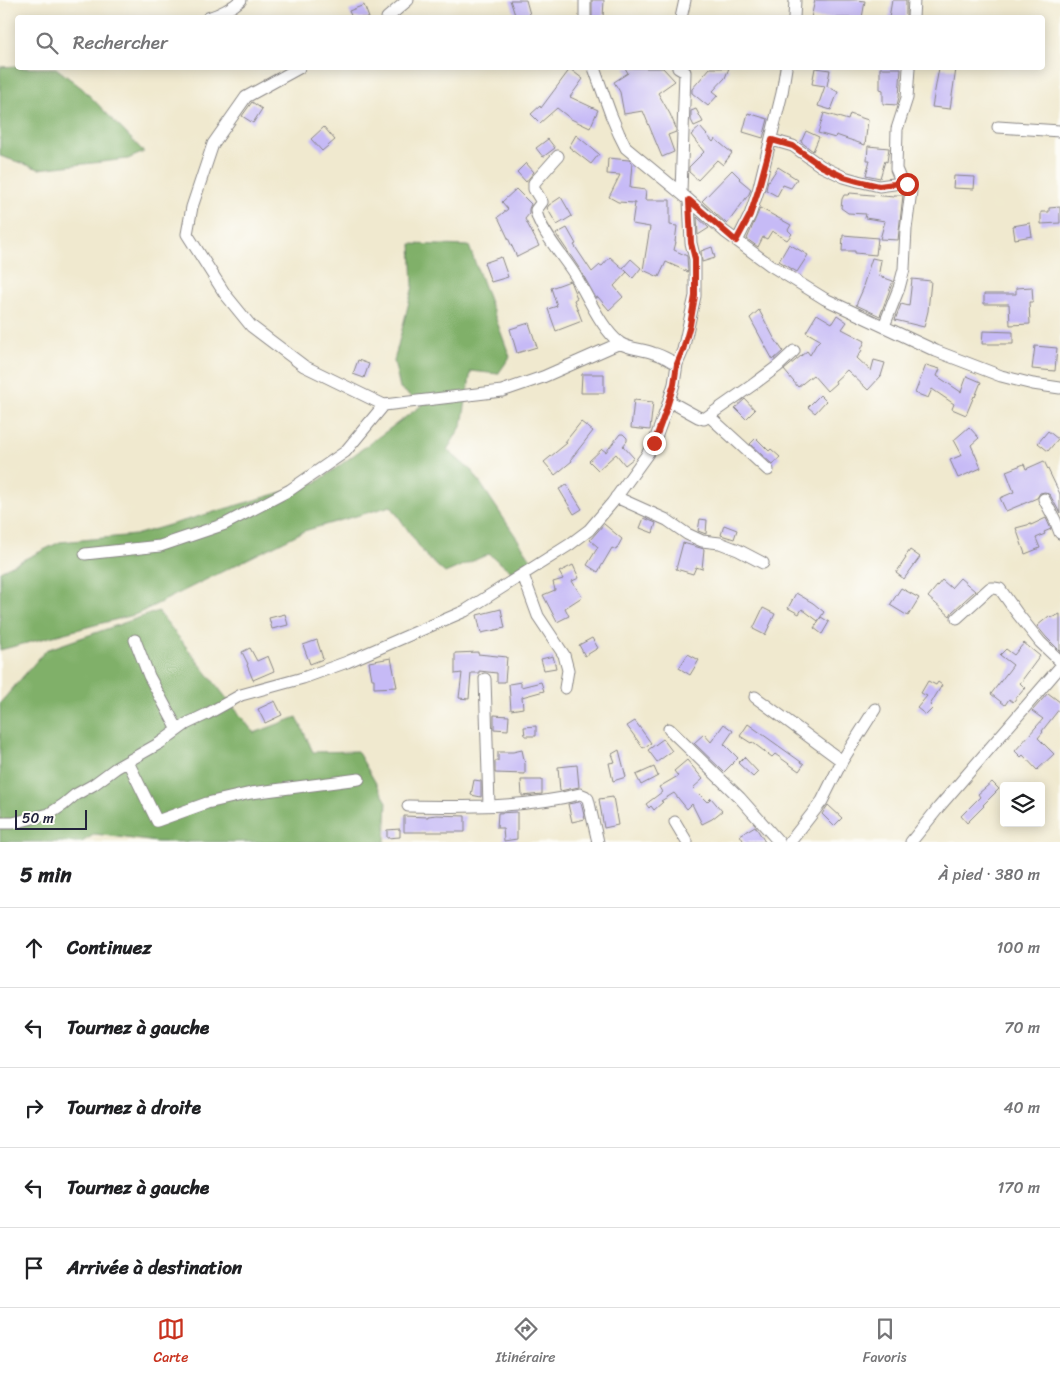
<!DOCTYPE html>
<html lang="fr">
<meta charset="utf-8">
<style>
:root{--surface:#fff;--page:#f6f6f6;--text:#202124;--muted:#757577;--line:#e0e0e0;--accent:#c8321e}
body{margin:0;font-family:Sriracha,sans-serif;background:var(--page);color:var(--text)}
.controls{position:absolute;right:15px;bottom:15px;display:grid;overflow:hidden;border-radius:5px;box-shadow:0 2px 12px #0003}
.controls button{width:45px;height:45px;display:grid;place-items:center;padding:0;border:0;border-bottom:1px solid var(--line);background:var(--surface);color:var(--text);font:25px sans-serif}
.scale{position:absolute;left:15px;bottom:12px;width:72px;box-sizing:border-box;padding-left:5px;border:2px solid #22223b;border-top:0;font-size:14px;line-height:18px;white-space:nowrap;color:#22223b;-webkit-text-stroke:4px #fdfcf7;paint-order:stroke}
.stop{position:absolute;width:15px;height:15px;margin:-11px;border:4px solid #c8321e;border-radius:50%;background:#fff}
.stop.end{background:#c8321e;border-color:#fff;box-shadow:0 1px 5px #0008}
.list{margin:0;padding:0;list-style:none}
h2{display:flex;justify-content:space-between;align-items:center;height:65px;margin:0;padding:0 20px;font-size:21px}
h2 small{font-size:16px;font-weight:400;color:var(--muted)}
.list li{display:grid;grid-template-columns:32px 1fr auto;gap:15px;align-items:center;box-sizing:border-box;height:80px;padding:0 20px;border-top:1px solid var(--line)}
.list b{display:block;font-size:19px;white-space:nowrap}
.list em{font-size:16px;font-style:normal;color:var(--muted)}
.icon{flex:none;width:28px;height:28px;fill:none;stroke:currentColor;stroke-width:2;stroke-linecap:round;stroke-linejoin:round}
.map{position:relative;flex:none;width:1060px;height:842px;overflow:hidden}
.search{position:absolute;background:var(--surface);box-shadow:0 2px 12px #0003;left:15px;right:15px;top:15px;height:55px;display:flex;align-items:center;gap:12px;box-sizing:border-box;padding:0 18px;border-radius:5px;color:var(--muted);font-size:19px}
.sheet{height:465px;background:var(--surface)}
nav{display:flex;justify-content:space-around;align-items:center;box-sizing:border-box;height:70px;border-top:1px solid var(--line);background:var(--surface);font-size:14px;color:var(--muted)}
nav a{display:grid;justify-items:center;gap:2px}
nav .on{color:var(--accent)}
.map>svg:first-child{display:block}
</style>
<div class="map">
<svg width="1060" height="842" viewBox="0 0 1060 842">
<rect width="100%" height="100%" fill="#fdfcf7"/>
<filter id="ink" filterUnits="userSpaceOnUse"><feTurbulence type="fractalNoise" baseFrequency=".02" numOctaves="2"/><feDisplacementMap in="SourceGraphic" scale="10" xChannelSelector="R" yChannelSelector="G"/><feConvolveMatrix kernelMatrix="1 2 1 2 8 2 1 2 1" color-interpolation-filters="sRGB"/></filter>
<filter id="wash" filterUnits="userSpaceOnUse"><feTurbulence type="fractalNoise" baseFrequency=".0096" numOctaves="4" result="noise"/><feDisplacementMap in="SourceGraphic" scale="20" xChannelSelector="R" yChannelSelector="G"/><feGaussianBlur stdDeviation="1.12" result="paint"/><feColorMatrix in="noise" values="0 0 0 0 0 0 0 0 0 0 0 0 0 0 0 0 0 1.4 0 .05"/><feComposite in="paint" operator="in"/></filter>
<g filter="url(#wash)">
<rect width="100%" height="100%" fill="#f0e9cf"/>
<path fill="#80b069" stroke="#516952" d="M17,66L18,68H56L83,89L144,152L128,159L39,169L0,156V67Z
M411,244L469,246L510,357L498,374L471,371L462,425L447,450L473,472L532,561L513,573L489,554L445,573L426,556L391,506L304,531L137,614L0,650V571L60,542L135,535L317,482L422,405L400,388L394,361L413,286Z
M158,611L254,733L297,717L313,752L357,751L387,802L385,842H157L95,834L82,842H0V703L46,650Z"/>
<g id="blocks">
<path fill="#c6baf6" d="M510,0H526L531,18H516Z
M592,0H604L603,18H592Z
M815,0H856L865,1L862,18H811Z
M892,0H906V18H889Z
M364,5L369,18H352L349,11Z
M625,68H663L675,81L658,93L670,114L676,128V132L668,135L674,152L662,157L643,111L624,114L620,92L614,82L628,73Z
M710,68H729L725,78L713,91L718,95L708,106L692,93V89Z
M815,68L830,70L827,86L838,92L831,110L818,106L825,86L812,84Z
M880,68H901L899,97L897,105L883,104V90L880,89Z
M939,68L956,69L950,109L932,107Z
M570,69L583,79L570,97L598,110L590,128L571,119L557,108L540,123L531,114L540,106L541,108Z
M252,102L262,109L253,123L242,116Z
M696,109L703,122L694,126L691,120V111Z
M748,113L768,119L763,138L743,132Z
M824,113L848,120L850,114L868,120L865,145L836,135L835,138L818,133Z
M324,127L335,140L322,151L311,139Z
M700,127L713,142L715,139L732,153L723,165L717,160L698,180L689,172V167L704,152L691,135Z
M806,131L819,137L813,151L801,142Z
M576,135L599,154L591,164L569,147Z
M548,139L555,148L543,157L536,148Z
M868,146L889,148L887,162L885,161L880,178L866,175L870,160H867Z
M608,158L629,160L632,163L630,188L646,190L645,200H670V225L677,226L675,242H676L674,250L687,256L688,272L666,262L659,277L643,270L650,227L632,224L635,203L618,202L609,197L620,175L607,174Z
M526,163L534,172L526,182L517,172Z
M778,167L797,179L791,188L783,185L777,196L766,190L768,180L769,181Z
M732,170L740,178L739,179L751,189L749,194L727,224L702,201Z
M954,176L975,177L974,189L953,188Z
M516,189L531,204L529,209V214L525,219L539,246L517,257L498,217L508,209L502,202Z
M850,193L894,197V195H903L898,240L880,239L885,221L865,218L866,214L848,213L841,208L842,199L844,195H848Z
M561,197L572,216L557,225L547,208L549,205Z
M1060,207V223L1041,224V212H1049V208Z
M760,208L791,225L788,230L792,234L787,240L772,231L767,239L763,237L758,247L747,239Z
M697,217L709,228L698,235Z
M1030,223L1032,236L1015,239L1013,226Z
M567,228L576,244L574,245L592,272L600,265L602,266L610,257L627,272L614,286L623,297L609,310L598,297L596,298L579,268L556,234Z
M843,235L878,238L876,255L855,253V251H842Z
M789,244L808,255L797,272L779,261Z
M712,247L715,258L702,262L701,251Z
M501,257L508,277L491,282L484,263Z
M872,258L881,260L879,272L880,273L879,276L893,281L880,316L856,305L864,287L863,286Z
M631,259L641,268L633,278L623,268Z
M912,279L931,281L928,311L924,327L895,320L901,304L909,306Z
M570,281L577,298L574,300L582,321L556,331L548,309L557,306L551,288Z
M1032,287L1033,302H1029L1030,324L1010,325L1009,304H984V294H1016V288Z
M759,310L774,338L783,351L773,360L750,318Z
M817,314L832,323L837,315L847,322L842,329L865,341L861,350H862L857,358L871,371L874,360L885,363L881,376L868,390L847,370L835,381L836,383L827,391L813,375L798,387L784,370L807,351L810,355L817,343L820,340L806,332Z
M529,323L537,347L517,353L510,329Z
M983,331L1013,332V344H982Z
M1035,346L1057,348L1055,371L1032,369Z
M358,360L369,364L364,378L353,374Z
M926,365L940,369L937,376L961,392L967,376L981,382L975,397L974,396L966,415L952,409L954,404L932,389L928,398L915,393Z
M582,374H604V393H581Z
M820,395L826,401L815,413L808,407Z
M745,399L755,410L746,419L735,408Z
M634,400L653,402L650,430L631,428Z
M581,422L593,431L571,459L572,461L555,475L544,462L567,443L565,442Z
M969,427L979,438L971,445L981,468L958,478L950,460L962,455L954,440Z
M1048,431L1058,439L1048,451L1038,443Z
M620,434H623L627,438V441L623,446L634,458L625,465L616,454L598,470L589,461L602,449L606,452Z
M756,438L769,451L771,449L780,457L773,465L750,444Z
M1044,461L1060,494V513L1050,495L1045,492L1040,493L1037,498L1006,511L1000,498L1014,492L1006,471L1024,464L1026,469Z
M567,485L582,509L574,514L559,489Z
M644,518L656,523L653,533L640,528Z
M1046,518L1051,529L1044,532L1045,534L1036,538L1040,548L1025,554L1016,528L1031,524V525Z
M700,519L707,520L706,534L698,531Z
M604,524L622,539L616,550L612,548L598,572L587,565L598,547L590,540Z
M724,525L737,530L734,539L721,535Z
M683,543L704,549L702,569L696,567L693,574L676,569Z
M910,550L920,557L904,579L896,573L906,558L905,557Z
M573,565L579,578L572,581L582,597L565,608L569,616L557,622L543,595L555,590L553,582L563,579L559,572Z
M960,578L975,591L952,612L950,616L928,597L942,580L951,588Z
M901,588L919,598L908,616L890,605Z
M796,593L813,603L824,612L818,621L802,609L799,614L788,608Z
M763,608L775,614L765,635L753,629Z
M501,609L505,628L481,633L477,615Z
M285,614L288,625L272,629L269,618Z
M1060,614V651L1046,637L1037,626L1049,616L1051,618Z
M821,617L829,622L822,634L814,628Z
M592,638L598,648L585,656L579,645Z
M317,640L323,659L310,664L303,645Z
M1024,643L1040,656L1020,683L1025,688L1013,702L1009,699L1005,705L991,694L1013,665L1000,655L1006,649L1014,655Z
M250,648L257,661L268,656L274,671L253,680L247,665L248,664L242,652Z
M478,652V654L507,657L505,682H497V673L479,671V673H471L469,699L459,698L462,673L455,674V653Z
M688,654L699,660L690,675L679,668Z
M553,656L556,668L544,670L541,659Z
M391,658L397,687L374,688V679H372L369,662Z
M928,681L936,685L938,682L942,685L930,705L933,708L926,715L917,708L927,696L921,693Z
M521,682V687L541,682L544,691L522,697L523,708L511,710L509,684Z
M1048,693L1060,702V708L1042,731L1043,732L1038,738L1054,754L1037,770L1023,755L1021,757L1015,751L1043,719L1032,711Z
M275,701L282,715L265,723L258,709Z
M494,715L509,716L508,730L494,729Z
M635,721L651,743L643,748L627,726Z
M724,724L733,731L724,744L738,758L724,772L694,743L704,734L711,742Z
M748,724L804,764L799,771L775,754L772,757L752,742L751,743L740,736Z
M536,726V736H525L524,727Z
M663,739L672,751L657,762L648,750Z
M522,750L525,764V774L495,773V761H498V752H513Z
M619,750L626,777L613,781L609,763L615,762L612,754Z
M744,757L758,772L753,777L738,763Z
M687,760L703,779L693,788L707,802L711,798L722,811L712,819L702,824L692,804L687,809L674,793L661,801L663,802L654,810L651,806L649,808L646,804L662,792L659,787L678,776L674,771Z
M577,765L579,787L560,791L558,767Z
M654,767L658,776L641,785L636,775Z
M474,780L481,781V797L471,795Z
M521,780H542V794L522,796Z
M992,782L999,789L983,805L984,806L967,823L961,816L980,797L978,794Z
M613,797L618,825L604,828L599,799Z
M579,802L581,803L585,819L572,822L568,804Z
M828,805L842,818L834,826L822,814Z
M517,812V839L504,841L503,828H497L498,813Z
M437,815L465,816V832H404V816L428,817V816Z
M755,826L765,842H744L740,835Z
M400,829V837L387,838V830Z"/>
</g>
</g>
<g filter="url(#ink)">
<use href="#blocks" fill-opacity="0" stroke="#898685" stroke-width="1"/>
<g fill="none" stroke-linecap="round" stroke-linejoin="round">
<defs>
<path id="street" d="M208,18C220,14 232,8 241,0
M387,18L408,0
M585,18V0
M681,18L685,0
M794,18L795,0
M913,18L914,0
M299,68L246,97L213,144L192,207L187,234L225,294L251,326L304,366L384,405L502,391L543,377L620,343
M594,68L611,115L619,134L626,148L689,200L725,232L770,265L825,299L936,351L1001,376L1033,384L1060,388
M678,68L685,72L681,192
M998,127L1060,131
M772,140L793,146L821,166L844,177L858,181L879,186L894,184L901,181
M558,156L534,183V189L542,202L536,210C537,226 564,258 573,272C586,292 601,329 620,343C629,349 643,349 653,353C662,355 669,360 677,364
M737,241L750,215L758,191L782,93L786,68
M884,326L899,288L904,269L906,229L911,191L907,184L901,181L896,169L897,129L907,98L909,68
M669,401L698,417L704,419L754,384L778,366L794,351
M709,416L768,470
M616,497L667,520L687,534L702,541L720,543L738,550L763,563
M1044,499L1055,520L1060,533
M85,554L160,546L225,524L290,490L345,452L384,405
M523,575L538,616L564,655L568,670L565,688
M957,618L990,588H994L1000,589L1017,613L1040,642L1060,661
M135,640L149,676L178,730
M485,679L489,805
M755,697L842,761
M669,729L740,798L779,842
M128,762L157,821L207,803L251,793L359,779
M408,806C465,807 524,808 580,794L585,796L588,799L598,842
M675,822L687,842
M0,823H13L49,814L63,805L75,795L93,785L116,768L160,743L186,724L207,714L241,695L303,678L347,662L465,611L569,545L589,530L612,503L646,456L654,443L666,410L674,384L677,364L683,350L695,296V259L691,243L689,200
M790,842L822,801L842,761L875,709
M911,842L939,807L1060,667"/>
</defs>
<use href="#street" stroke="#898685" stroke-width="13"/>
<use href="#street" stroke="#fff" stroke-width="11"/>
</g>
</g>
<g fill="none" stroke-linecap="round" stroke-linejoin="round" filter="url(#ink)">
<path stroke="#c8321e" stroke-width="6" d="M654,443L666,410L674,384L677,364L683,350L690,325L695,296V259L691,243L689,200L736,241L750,215L758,191L772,140L793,146L821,166L844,177L858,181L879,186L894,184L901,180L905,182L907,184"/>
</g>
</svg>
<div class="controls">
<button><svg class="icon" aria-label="layers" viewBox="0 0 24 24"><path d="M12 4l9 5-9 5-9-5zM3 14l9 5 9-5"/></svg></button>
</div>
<div class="scale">50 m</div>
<div class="stop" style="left:907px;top:184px"></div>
<div class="stop end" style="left:654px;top:443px"></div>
<div class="search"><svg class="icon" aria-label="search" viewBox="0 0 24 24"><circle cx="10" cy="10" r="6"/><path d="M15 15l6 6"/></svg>Rechercher</div>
</div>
<section class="sheet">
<h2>5 min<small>À pied · 380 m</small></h2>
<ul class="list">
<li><svg class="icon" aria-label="ahead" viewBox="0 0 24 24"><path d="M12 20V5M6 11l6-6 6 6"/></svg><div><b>Continuez</b></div><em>100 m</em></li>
<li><svg class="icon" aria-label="left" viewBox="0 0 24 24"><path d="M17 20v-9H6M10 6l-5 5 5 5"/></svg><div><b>Tournez à gauche</b></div><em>70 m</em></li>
<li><svg class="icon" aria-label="right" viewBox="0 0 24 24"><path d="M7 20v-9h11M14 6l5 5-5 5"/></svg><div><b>Tournez à droite</b></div><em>40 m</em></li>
<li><svg class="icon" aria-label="left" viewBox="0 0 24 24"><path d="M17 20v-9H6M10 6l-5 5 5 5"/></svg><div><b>Tournez à gauche</b></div><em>170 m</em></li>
<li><svg class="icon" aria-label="arrive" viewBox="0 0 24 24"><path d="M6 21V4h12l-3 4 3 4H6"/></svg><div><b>Arrivée à destination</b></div></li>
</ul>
</section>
<nav>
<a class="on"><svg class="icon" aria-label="map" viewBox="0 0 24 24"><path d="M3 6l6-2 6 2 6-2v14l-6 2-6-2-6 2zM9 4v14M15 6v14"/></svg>Carte</a>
<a><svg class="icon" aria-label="directions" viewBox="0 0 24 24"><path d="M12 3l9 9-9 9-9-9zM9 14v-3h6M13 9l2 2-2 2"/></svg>Itinéraire</a>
<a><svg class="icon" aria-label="saved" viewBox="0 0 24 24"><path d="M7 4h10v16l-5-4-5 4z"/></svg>Favoris</a>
</nav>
